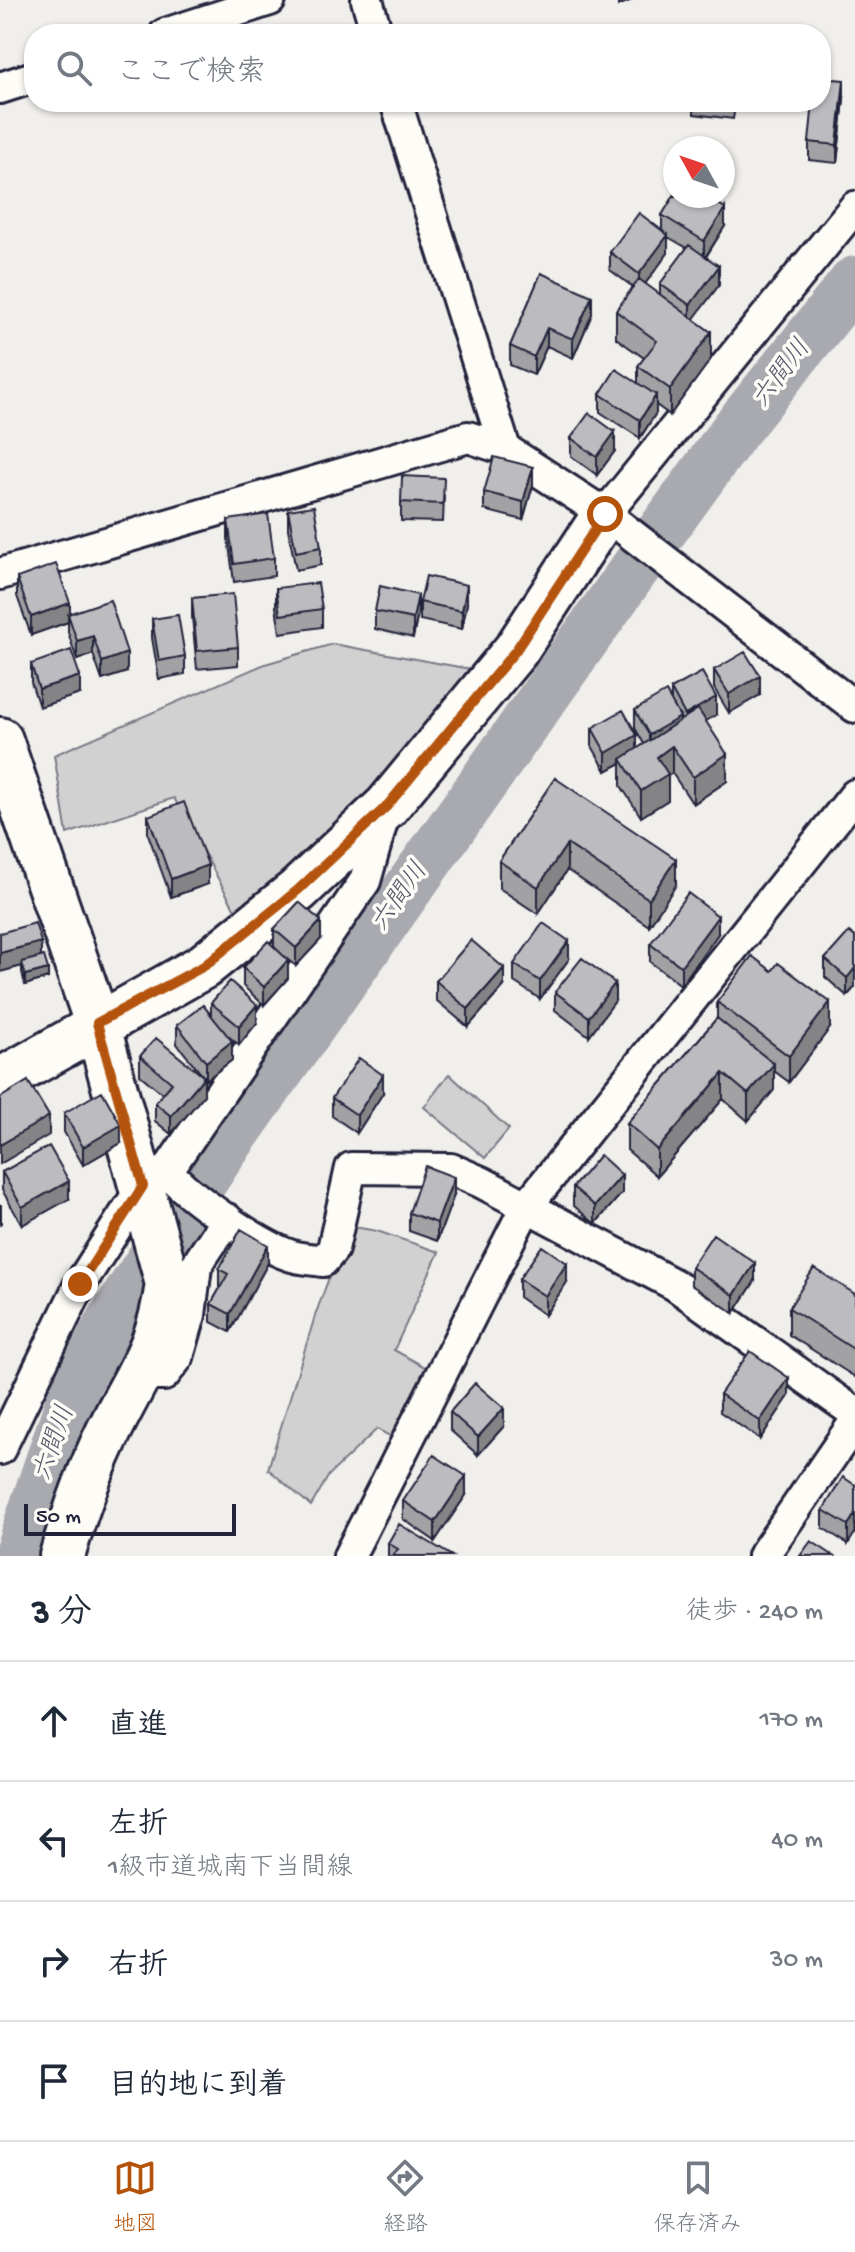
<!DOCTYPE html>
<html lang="ja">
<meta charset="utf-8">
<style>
:root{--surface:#fff;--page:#f6f6f7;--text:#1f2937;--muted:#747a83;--line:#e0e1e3;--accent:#b45309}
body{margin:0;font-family:"Gochi Hand","Klee One",sans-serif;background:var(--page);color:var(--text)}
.compass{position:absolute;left:663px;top:136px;width:72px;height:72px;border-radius:50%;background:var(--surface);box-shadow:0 2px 6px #0004;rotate:310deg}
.scale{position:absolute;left:24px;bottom:20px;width:212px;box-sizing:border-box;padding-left:8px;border:4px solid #22223b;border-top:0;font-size:22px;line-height:28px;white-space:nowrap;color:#22223b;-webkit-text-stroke:6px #fdfcf7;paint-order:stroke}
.stop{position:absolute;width:24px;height:24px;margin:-18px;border:6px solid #b45309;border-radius:50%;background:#fff}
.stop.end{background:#b45309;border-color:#fff;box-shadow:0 2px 8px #0008}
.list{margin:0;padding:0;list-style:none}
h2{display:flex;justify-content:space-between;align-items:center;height:104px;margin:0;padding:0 32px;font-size:34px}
h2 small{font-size:26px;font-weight:400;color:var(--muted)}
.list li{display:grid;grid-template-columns:52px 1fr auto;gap:24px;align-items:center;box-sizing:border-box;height:120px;padding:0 32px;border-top:2px solid var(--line)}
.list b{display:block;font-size:30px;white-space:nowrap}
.list p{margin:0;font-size:26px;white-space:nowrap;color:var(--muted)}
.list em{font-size:26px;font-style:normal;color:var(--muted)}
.icon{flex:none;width:44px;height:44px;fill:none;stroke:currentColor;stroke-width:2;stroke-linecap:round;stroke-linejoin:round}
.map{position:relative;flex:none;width:855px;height:1556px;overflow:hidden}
.search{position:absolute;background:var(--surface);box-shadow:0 2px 6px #0004;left:24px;right:24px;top:24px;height:88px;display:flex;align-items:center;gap:20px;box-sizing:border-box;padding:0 28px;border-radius:32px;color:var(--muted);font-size:30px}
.sheet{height:584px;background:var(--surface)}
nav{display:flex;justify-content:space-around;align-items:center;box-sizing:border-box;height:112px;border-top:2px solid var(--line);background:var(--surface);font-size:22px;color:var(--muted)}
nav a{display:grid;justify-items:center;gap:4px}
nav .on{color:var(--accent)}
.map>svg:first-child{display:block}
</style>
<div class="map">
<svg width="855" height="1556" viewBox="0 0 855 1556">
<rect width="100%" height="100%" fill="#f0efec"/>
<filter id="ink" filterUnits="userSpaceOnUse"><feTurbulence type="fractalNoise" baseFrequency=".0125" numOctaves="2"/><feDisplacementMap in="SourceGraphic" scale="16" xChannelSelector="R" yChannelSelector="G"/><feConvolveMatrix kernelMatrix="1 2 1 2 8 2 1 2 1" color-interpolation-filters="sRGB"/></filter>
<g filter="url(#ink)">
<path fill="#d2d1d1" stroke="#7a7a86" stroke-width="2" d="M333,644L470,669L394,774L244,926L174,798L67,834L54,755L265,664Z
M449,1074L509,1129L485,1158L424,1107Z
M348,1226L377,1231L439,1252L394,1350L432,1371L397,1440L377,1429L329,1475L311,1506L268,1469L316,1313Z"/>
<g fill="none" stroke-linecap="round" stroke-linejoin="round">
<path stroke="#a9a9b0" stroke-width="50" d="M18,1556L77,1382L117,1312L221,1153L638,564L736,429L855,281"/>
<defs>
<path id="street" d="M367,0L377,34
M165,34L270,0
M0,88L34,77
M396,102L505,449
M605,514L855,207
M0,574L468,437L505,449L605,514L855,707
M386,808L365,881L167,1171C188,1196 260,1246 292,1256C301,1259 313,1259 323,1261L333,1249L351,1168L451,1169L481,1182L675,1285L855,1413
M140,1375H164L178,1357L190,1315L196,1266L227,1219
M0,1449L80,1284L143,1186
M349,1556L526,1207L855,795
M763,1556L855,1422"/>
<path id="secondary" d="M0,740L97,1023L168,1284C159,1346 143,1364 116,1417C93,1461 76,1508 62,1556
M0,1081L204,966L298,890L387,806L516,650L605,514"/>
</defs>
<use href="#street" stroke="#22223b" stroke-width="36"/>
<use href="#secondary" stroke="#22223b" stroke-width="50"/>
<use href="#street" stroke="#fdfcf7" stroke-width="30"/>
<use href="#secondary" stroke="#fdfcf7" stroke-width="44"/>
</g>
<path fill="#a2a2a5" stroke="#22223b" stroke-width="2" fill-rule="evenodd" d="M844,99L837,163L809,160V142Z
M694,102H736L733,119L694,114Z
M662,215L725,226L706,257L719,285L693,319L711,359L670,415L656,405V413L640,438L600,412V394L638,384V366L644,358L616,338V311L633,287L610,270V252L662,230ZM668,237L687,248L660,284V295L645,284L668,253Z
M541,273L592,314L573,358L547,346L534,375L510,365V346Z
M571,438L615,451L597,475L571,456Z
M533,485L523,520L484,510V492Z
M444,496L443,522L401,521V502Z
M288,510L321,547V565L296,570L288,529Z
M228,520L274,558V576L234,582L228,538Z
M17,578L70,613L127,672L102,680L93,654L77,660L68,632V622L31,635L17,596Z
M276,588L322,609V627L280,633L276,607Z
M192,598L238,647V665L197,669L192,617Z
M420,602L467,603L462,629L420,620Z
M375,611L418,613L413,638L375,629Z
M152,619L185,656V674L159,679L152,638Z
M31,664L80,694L39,707L31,682Z
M714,670L760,695L729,713L714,688Z
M671,689L716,715L706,721L727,781L693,804L672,773L668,776V800L641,817L621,786V763L606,771L592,746V728L637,749L644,744L635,728V710L671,701Z
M555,778L676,885L649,926L567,870L538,914L499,888V861Z
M148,816L208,884L171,897L148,834Z
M274,929L321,939L296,966L288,960V978L264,1005L243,986V968L274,947Z
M0,933L41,957L48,978L25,985L22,972V966L0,972Z
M718,934L681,985L650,962V944Z
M855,937V987L847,996L825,977V959Z
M569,959L540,999L514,982V964Z
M436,981L504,986L468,1027L436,1000Z
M555,992L615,1001L589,1036L555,1010Z
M717,1002L830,1028L789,1082L774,1071V1090L748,1121L723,1099L657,1176L627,1150V1123L717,1018Z
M211,1003L257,1023L239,1045L227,1035L232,1060L206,1080L177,1044V1025L211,1014Z
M140,1056L204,1095L171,1134L155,1121V1103L163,1094L140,1075Z
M383,1093L357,1133L332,1116V1098Z
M64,1113L121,1143L83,1165L64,1132Z
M2,1172L69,1199L22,1225L2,1190Z
M573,1187L622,1193L595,1224L573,1205Z
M454,1195L437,1241L409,1231V1213Z
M268,1263L230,1332L211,1322V1304L220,1288L219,1287V1269Z
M691,1267L755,1281L734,1313L691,1285Z
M519,1279L567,1282L545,1315L519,1297Z
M855,1294V1377L789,1335V1308Z
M720,1394L789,1396L760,1439L720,1412Z
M450,1412L504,1426L478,1455L450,1430Z
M855,1485L848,1544L823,1528V1510Z
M466,1495L435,1541L403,1519V1501Z
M388,1543L452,1556H388Z"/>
<path fill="#848486" stroke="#22223b" stroke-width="2" d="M618,0H632L618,6Z
M844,80V99L837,163V145Z
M725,208V226L704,259V241Z
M668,235V253L639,292V274Z
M719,266V285L690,324V305Z
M592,296V314L573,358V339Z
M547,328V346L534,375V357Z
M711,332V359L670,415V389Z
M656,395V413L640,438V420Z
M615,432V451L597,475V457Z
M533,467V485L523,520V502Z
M467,585V603L462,629V611Z
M418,595V613L413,638V619Z
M70,603V621L68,614V622L31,635V617Z
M93,636V654L77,660V641Z
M127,653V672L102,680V662Z
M80,676V694L39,707V689Z
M760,676V695L729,713V694Z
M716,697V715L685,733V715Z
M680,717V735L649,753V735Z
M637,735V753L621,759V763L606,771V753Z
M672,746V773L668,776V800L641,817V791L657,757Z
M727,754V781L693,804V777Z
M567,844V870L538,914V887Z
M676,859V885L649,926V899Z
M208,865V884L171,897V879Z
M718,916V934L681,985V966Z
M321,921V939L296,966V948Z
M569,941V959L540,999V981Z
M41,942V960L22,962V966L0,972V953Z
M288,960V978L264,1005V987Z
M504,968V986L468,1027V1009Z
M855,968V987L847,996V978Z
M48,969V978L25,985V975Z
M615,983V1001L589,1036V1017Z
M830,1002V1028L789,1082V1056Z
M257,1005V1023L239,1045V1026Z
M232,1041V1060L206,1080V1062Z
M774,1064V1090L748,1121V1094Z
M723,1073V1099L657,1176V1150Z
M383,1075V1093L357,1133V1115Z
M204,1077V1095L171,1134V1116Z
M49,1116V1135L0,1164V1145Z
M121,1125V1143L83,1165V1147Z
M622,1175V1193L595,1224V1206Z
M454,1177V1195L437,1241V1223Z
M69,1181V1199L22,1225V1207Z
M0,1205H1V1223L0,1224Z
M268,1245V1263L230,1332V1314Z
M567,1263V1282L545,1315V1296Z
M755,1263V1281L734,1313V1295Z
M789,1378V1396L760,1439V1421Z
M504,1408V1426L478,1455V1437Z
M466,1476V1495L435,1541V1522Z
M855,1514V1533L848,1544V1525Z"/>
<path fill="#bcbcc0" stroke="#22223b" stroke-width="2" d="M821,78L844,80L837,145L809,142L813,102H821Z
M675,194V196H705L725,208L704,241L662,215Z
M639,213L668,235L639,274L610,252Z
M689,245L719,266L690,305L660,284Z
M541,273L592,296L573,339L547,328L534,357L510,346Z
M639,279L711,332L670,389L638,366L657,341L616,311Z
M616,369L656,395L640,420L600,394Z
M589,413L615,432L597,457L571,438Z
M494,457L533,467L523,502L484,492Z
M402,476L444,478L443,504L401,502Z
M314,506L321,547L296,552L288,510Z
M268,514L274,558L234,564L228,520Z
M56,564L70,603L31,617L17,578Z
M426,576L467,585L462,611L420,602Z
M318,583L322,609L280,615L276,588Z
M380,586L418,595L413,619L375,611Z
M233,594L238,647L197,651L192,598Z
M110,600L127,653L102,662L93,636L77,641L68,614Z
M178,615L185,656L159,661L152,619Z
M71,650L80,676L39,689L31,664Z
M745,652L760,676L729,694L714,670Z
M702,672L716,697L685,715L671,689Z
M666,692L680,717L649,735L635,710Z
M698,709L727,754L693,777L672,746L657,757L668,774L641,791L621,759Z
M623,710L637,735L606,753L592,728Z
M555,778L676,859L649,899L567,844L538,887L499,861Z
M184,802L208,865L171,879L148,816Z
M688,893L718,916L681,966L650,944Z
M299,902L321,921L296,948L274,929Z
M35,923L41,942L0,953V933Z
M543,923L569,941L540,981L514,964Z
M849,932L855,937V968L847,978L825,959Z
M471,940L504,968L468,1009L436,981Z
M268,941L288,960L264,987L243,968Z
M44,956L48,969L25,975L22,962Z
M752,956L772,971L778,963L830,1002L789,1056L717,1002Z
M582,958L615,983L589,1017L555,992Z
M230,981L257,1005L239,1026L211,1003Z
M203,1005L232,1041L206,1062L177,1025Z
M717,1018L774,1064L748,1094L723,1073L657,1150L627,1123Z
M156,1038L204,1077L171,1116L155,1103L172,1083L140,1056Z
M359,1058L383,1075L357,1115L332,1098Z
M28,1081L49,1116L0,1145V1098Z
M102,1091L121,1125L83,1147L64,1113Z
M49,1146L69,1181L22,1207L2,1172Z
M600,1155L622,1175L595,1206L573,1187Z
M425,1166L454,1177L437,1223L409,1213Z
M241,1229L268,1245L230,1314L211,1304L228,1274L219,1269Z
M713,1234L755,1263L734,1295L691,1267Z
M542,1246L567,1263L545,1296L519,1279Z
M814,1268L855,1294V1350L789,1308Z
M750,1351L789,1378L760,1421L720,1394Z
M475,1383L504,1408L478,1437L450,1412Z
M434,1455L466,1476L435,1522L403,1501Z
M843,1477L855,1485V1514L848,1525L823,1510Z
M399,1524L452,1556H393L398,1549L388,1543Z
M811,1541L834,1556H800Z"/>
</g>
<g fill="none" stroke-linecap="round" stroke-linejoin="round" filter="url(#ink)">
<path stroke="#b45309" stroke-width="10" d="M80,1284L143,1186L97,1023L204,966L298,890L387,806L516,650L605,514"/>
</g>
<g text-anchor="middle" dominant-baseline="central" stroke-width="7" stroke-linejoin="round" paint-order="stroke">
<g font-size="26" font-style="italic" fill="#58586a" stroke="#fdfcf7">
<text transform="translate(783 375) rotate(-53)">六間川</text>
<text transform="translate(401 898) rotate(-55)">六間川</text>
<text transform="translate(56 1444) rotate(-71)">六間川</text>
</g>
</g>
</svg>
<svg class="compass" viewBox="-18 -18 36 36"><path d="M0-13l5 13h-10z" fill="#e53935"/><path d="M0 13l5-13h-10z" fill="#747a83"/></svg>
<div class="scale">50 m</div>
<div class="stop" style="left:605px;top:514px"></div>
<div class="stop end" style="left:80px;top:1284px"></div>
<div class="search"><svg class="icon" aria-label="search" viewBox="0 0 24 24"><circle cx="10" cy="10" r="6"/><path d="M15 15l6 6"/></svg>ここで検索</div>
</div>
<section class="sheet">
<h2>3 分<small>徒歩 · 240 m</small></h2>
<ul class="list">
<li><svg class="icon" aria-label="ahead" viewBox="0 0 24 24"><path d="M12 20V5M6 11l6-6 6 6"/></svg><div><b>直進</b></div><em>170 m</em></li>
<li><svg class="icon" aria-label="left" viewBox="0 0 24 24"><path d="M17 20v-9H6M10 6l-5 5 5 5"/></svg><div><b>左折</b><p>1級市道城南下当間線</p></div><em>40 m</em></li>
<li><svg class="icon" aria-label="right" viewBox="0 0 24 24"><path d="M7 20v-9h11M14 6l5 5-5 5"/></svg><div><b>右折</b></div><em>30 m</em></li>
<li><svg class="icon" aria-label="arrive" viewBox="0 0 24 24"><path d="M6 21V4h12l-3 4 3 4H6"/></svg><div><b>目的地に到着</b></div></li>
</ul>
</section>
<nav>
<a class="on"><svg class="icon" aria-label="map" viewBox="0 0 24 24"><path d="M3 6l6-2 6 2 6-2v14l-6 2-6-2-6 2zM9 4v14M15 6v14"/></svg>地図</a>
<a><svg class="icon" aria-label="directions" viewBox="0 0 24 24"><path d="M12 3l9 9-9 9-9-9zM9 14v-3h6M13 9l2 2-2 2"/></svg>経路</a>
<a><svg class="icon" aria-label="saved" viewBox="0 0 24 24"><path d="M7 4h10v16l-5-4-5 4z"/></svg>保存済み</a>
</nav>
